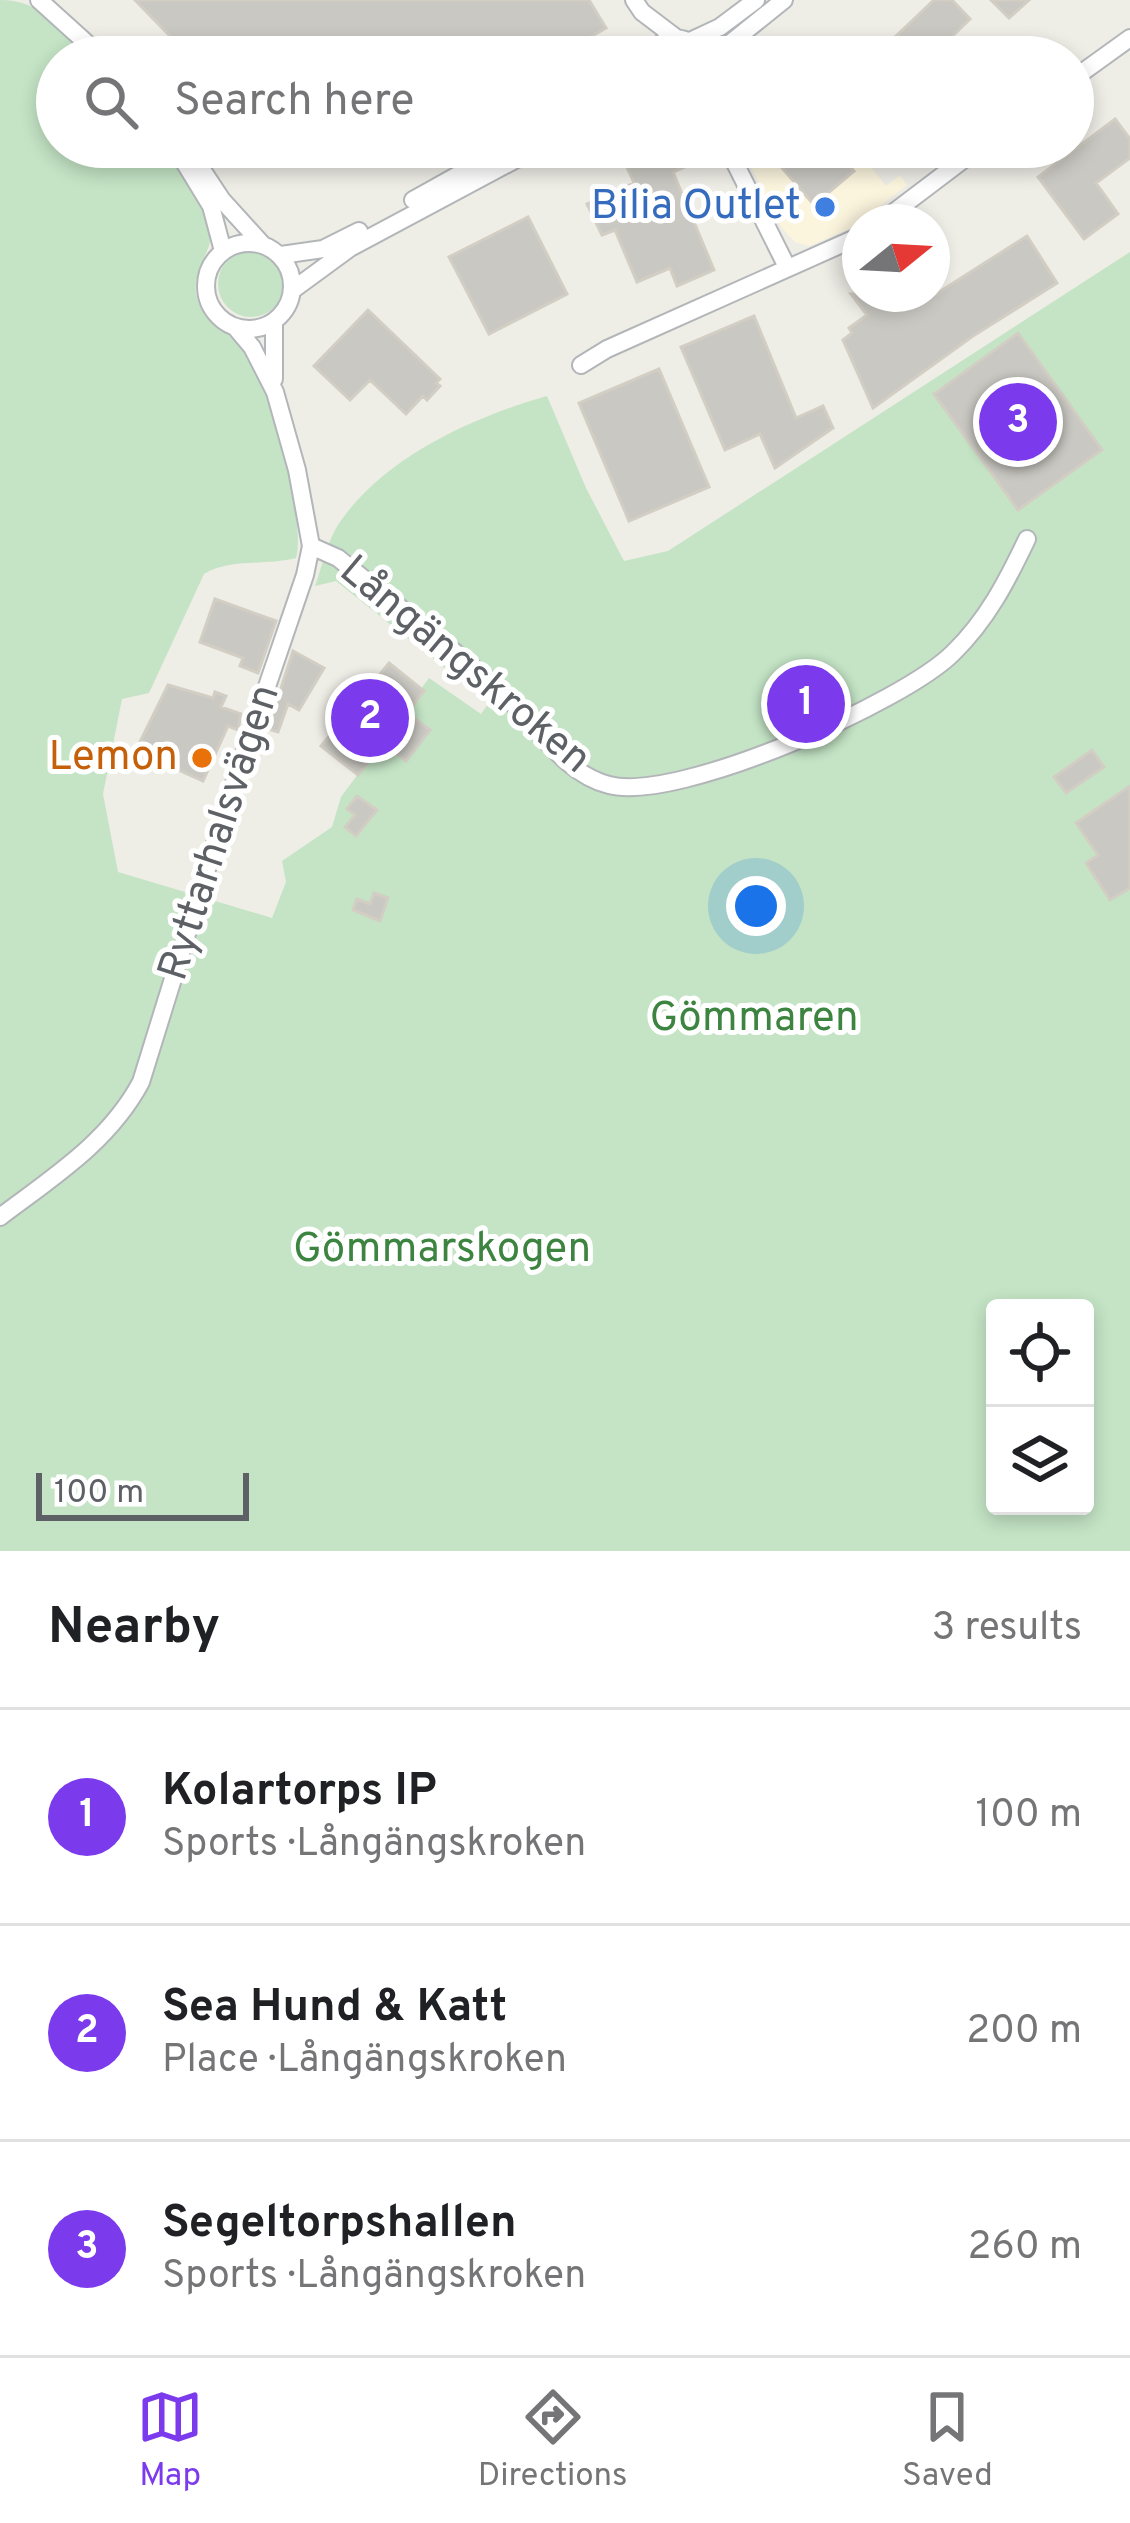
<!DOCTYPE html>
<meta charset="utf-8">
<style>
:root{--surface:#fff;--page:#f6f6f6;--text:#202124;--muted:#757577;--line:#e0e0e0;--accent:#7c3aed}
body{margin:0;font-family:Overpass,sans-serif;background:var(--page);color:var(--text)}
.controls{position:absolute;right:36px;bottom:36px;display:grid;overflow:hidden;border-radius:12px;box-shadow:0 6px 18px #0003}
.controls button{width:108px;height:108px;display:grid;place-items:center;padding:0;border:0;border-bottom:3px solid var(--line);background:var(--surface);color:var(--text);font:60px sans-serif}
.compass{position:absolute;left:842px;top:204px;width:108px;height:108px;border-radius:50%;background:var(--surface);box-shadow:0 6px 18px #0003;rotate:72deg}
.scale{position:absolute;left:36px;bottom:30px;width:213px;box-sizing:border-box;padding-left:12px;border:6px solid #5d6165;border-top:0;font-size:33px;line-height:42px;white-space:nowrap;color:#5d6165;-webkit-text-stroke:9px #fff;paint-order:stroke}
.you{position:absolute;left:756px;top:906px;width:42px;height:42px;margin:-30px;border:9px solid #fff;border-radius:50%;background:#1a73e8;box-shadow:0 0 0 18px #1a73e833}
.badge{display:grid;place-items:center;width:78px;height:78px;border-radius:50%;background:var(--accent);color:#fff;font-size:39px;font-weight:700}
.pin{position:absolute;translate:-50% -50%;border:6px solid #fff;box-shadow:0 3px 12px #0006}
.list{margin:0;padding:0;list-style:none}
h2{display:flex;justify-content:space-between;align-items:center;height:156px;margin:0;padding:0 48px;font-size:51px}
h2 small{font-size:39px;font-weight:400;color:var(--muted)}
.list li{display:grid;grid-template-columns:78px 1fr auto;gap:36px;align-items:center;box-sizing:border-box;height:216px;padding:0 48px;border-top:3px solid var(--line)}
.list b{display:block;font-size:45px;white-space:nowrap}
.list p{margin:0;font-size:39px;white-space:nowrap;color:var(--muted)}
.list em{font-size:39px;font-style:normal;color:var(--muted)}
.icon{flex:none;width:66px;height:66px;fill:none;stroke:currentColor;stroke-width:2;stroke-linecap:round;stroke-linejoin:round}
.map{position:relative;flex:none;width:1130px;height:1551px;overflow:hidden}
.search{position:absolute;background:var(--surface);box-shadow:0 6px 18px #0003;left:36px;right:36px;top:36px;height:132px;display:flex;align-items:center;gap:30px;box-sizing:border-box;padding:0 42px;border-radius:66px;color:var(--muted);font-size:45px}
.sheet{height:804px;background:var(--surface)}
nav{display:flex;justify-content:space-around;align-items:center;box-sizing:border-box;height:168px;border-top:3px solid var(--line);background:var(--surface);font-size:33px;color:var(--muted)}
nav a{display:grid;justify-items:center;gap:6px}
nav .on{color:var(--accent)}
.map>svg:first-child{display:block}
</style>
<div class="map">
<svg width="1130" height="1551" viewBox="0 0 1130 1551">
<rect width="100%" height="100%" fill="#eeede6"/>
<path fill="#fbf5de" d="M741,147H855L886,186L900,175L907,185L852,228L809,246L795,242L782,228Z"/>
<path fill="#c4e4c5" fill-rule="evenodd" d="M0,0C43,0 56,27 84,57H57V147H163C175,166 208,206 211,227C214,253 190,270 197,298C204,325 231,332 246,352C269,380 307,525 296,558C265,566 230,558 204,574L149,693L122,699L103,794L118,872L272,918L286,882L282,861L332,827L341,797L429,678L481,714L489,703L336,581L315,586C322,567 327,542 338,525C382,458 473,417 547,396L586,488L624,561L668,551L1130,252V1551H0ZM995,1308H1085V1506H995Z
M218 284a33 33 0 1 1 66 0a33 33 0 1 1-66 0Z"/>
<path fill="#cac8c2" stroke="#d3cec4" stroke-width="3" d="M135,0H589L606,28L556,57H199L171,37Z
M934,0H952L970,19L931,57H915L896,36Z
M991,0H1029L1009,18Z
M1115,119L1130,139V158L1096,183L1118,214L1084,239L1038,177Z
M655,147H689L696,162L673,172L714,270L677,286L670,268L637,282L615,230L602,235L587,204L634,183L625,163Z
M764,147H833L854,171L814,205Z
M528,217L567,294L489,334L449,257Z
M1027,236L1057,283L973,336L873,408L843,340L852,333L849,328L867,315L851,294H936Z
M368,310L440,379L436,383L440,386L427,400L423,396L406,414L370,380L350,400L314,366Z
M754,316L796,418L823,406L833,428L775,468L760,434L725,450L681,347Z
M1018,333L1102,450L1018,510L934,394Z
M659,369L709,487L629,521L579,403Z
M215,599L276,621L258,673L240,666L243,658L200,642Z
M293,651L324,668L299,710L288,704L278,732L268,729Z
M389,663L424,691L407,713L430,730L406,761L383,743L358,775L321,746L342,721L335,716L361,683L368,689Z
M168,685L213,698L215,692L226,696L221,707L241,714L238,730L228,726L203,781L174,768L172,772L162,767L164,763L136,750Z
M1092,750L1104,767L1066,793L1054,777Z
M1130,786V888L1110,900L1086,863L1098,855L1076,823Z
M357,796L377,810L356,836L345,827L355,815L347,809Z
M374,893L388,898L380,921L353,910L357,899L370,904Z"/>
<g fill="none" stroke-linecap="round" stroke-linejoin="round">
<defs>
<path id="minor" d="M39,0L102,57
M634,0L642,12L675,37
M690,41L720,27L756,0
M648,57C663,33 689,32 704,57
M713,57L784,0
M1073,79L1130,38
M175,147L211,206L223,251
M187,147L222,200L262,244
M727,147L787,267
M413,200L508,147
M881,222L980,147
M206 286a43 43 0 1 1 86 0a43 43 0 1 1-86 0Z
M281,255L323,249L359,231
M294,289L350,248L539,147
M581,365L607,349L860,236
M274,379V322
M311,546L338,558C392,602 448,644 500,691C536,722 561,773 609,785C678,803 904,702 953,653C987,620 1007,581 1027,539
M0,1217C53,1177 109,1142 141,1082L229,798L305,575L311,546L297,470L275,392L252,347L236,328"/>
</defs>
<use href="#minor" stroke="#b3b6b9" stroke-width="20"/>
<use href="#minor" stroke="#fff" stroke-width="16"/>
</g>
<circle fill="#3f7fe0" stroke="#fff" stroke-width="4.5" cx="825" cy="207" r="12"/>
<circle fill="#e8710a" stroke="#fff" stroke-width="4.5" cx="202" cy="758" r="12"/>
<g text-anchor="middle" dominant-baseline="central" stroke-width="10" stroke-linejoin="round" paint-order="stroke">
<g font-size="42" fill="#366cbe" stroke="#fff" text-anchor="end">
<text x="801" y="207">Bilia Outlet</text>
</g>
<g font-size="42" fill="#5d6165" stroke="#fff">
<text transform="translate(464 666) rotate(40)">Långängskroken</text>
<text transform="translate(221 833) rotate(-72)">Ryttarhalsvägen</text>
</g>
<g font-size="42" fill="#c56008" stroke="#fff" text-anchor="end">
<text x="178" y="758">Lemon</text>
</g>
<g font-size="42" fill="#3d8441" stroke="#fff">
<text x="754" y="1019">Gömmaren</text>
<text x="442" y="1250">Gömmarskogen</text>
</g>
</g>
</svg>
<div class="controls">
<button><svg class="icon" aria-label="locate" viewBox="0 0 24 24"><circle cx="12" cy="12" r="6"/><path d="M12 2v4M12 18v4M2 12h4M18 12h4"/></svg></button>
<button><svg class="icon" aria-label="layers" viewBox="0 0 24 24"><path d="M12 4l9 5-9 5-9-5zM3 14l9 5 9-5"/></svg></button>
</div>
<svg class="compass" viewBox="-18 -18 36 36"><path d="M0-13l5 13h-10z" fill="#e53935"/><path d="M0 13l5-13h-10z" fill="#757577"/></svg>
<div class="scale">100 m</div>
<div class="you"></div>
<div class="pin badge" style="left:806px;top:704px">1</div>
<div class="pin badge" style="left:370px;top:718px">2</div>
<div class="pin badge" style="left:1018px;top:422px">3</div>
<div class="search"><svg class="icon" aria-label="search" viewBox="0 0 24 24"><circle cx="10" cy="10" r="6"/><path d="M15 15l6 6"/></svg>Search here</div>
</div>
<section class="sheet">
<h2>Nearby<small>3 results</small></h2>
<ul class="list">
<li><span class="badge">1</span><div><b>Kolartorps IP</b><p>Sports · Långängskroken</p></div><em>100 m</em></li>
<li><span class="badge">2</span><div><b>Sea Hund &amp; Katt</b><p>Place · Långängskroken</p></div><em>200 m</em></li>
<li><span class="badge">3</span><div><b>Segeltorpshallen</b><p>Sports · Långängskroken</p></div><em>260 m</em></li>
</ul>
</section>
<nav>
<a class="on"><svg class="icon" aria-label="map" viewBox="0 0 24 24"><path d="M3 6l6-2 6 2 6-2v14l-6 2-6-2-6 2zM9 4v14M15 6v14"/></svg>Map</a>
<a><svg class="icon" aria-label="directions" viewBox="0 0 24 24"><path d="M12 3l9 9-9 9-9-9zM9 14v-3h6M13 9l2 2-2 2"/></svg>Directions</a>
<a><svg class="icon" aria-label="saved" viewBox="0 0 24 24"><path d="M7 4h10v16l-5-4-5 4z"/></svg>Saved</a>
</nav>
